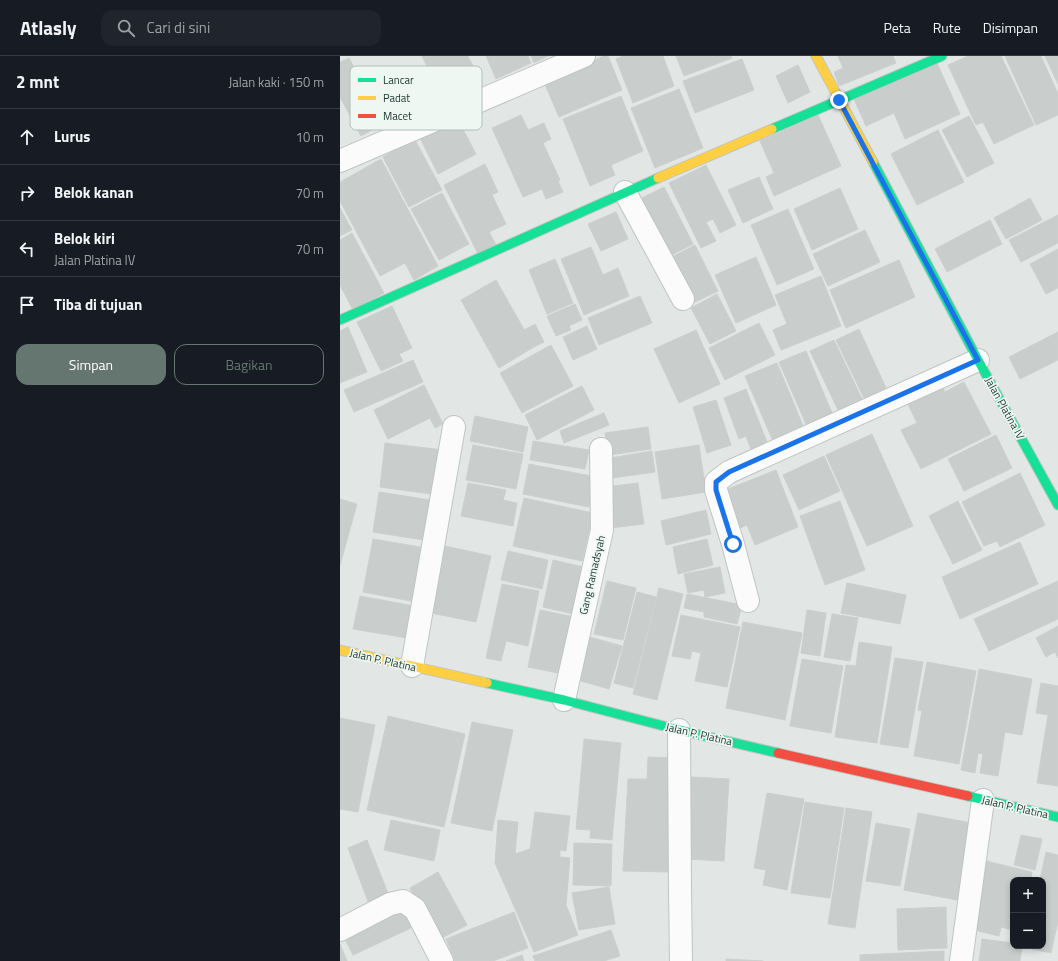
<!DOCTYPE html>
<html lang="id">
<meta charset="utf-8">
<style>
:root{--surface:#171b24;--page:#20242c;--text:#f1f3f6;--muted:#9ea1a6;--line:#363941;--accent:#657671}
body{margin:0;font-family:"Titillium Web",sans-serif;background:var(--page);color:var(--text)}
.controls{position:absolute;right:12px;bottom:12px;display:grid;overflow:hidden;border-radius:8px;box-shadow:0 2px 6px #0003}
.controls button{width:36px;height:36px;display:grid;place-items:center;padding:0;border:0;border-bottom:1px solid var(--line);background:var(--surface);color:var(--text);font:20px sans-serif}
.stop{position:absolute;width:12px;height:12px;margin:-9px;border:3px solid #1a73e8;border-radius:50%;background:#fff}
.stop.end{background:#1a73e8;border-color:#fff;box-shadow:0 1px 4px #0008}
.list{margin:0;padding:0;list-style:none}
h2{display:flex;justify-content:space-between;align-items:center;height:52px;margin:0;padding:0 16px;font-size:17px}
h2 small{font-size:13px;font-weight:400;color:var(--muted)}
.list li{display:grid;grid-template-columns:26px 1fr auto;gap:12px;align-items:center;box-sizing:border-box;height:56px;padding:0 16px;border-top:1px solid var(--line)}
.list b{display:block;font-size:15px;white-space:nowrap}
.list p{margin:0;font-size:13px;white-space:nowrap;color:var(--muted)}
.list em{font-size:13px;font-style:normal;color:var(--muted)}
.actions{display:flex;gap:8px;padding:12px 16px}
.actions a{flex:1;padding:9px 0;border:1px solid var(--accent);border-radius:12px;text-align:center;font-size:14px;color:var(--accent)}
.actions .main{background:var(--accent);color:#fff}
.icon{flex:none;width:22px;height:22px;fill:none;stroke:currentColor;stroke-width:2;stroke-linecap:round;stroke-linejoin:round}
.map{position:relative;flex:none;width:718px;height:905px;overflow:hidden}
header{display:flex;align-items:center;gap:24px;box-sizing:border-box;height:56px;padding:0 20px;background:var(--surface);border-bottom:1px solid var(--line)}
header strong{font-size:19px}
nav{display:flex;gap:22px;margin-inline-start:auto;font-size:14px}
.search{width:280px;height:36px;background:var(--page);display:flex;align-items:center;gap:10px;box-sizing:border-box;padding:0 14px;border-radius:12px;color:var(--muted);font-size:15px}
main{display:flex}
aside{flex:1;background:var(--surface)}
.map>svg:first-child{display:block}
</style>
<header>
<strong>Atlasly</strong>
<div class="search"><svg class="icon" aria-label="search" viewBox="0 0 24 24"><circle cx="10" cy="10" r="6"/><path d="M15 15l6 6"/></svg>Cari di sini</div>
<nav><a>Peta</a><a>Rute</a><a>Disimpan</a></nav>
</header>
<main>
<aside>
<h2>2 mnt<small>Jalan kaki · 150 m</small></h2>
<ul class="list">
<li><svg class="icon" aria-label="ahead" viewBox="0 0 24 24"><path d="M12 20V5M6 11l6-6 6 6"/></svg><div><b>Lurus</b></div><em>10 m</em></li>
<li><svg class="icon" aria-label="right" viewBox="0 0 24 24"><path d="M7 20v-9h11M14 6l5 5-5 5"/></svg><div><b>Belok kanan</b></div><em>70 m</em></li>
<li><svg class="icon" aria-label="left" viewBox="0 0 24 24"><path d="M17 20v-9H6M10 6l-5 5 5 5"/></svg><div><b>Belok kiri</b><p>Jalan Platina IV</p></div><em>70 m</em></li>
<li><svg class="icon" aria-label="arrive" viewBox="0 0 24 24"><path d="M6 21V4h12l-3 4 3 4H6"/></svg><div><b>Tiba di tujuan</b></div></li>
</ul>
<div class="actions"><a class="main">Simpan</a><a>Bagikan</a></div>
</aside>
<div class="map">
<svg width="718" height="905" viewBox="0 0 718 905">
<rect width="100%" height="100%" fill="#e2e7e5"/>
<path fill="#c9cecc" stroke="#cbd0ce" d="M82,0H128L134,12L96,30Z
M146,0H188L191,7L156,23Z
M191,0H208L194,7Z
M264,0H268L282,34L219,61L204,26Z
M283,0H323L334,30L293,47L276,3Z
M336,0H391L392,2L344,20Z
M498,0H553L556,7L499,30L494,16L503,12Z
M628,0H661L694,69L654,88L643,66L636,69L608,9Z
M665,0H701L718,38V59L696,69Z
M705,0H718V28Z
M9,2L43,68L21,80L0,41V6Z
M402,3L414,34L355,57L343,25Z
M596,5L620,58L565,83L554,57L526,70L514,43Z
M458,9L470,36L448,47L436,20Z
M339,33L363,92L315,112L291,52Z
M281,40L303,95L271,109L275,119L250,130L223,63Z
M181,59L188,74L204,67L211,83L203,87L220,124L218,125L223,136L206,143L202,133L183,141L152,72Z
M478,59L501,110L434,140L426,121L434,117L420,85Z
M629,60L654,107L627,121L602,74Z
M117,62L136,98L98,118L80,82Z
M598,74L624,126L577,149L551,98Z
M75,84L102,134L69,151L43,101Z
M41,103L98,210L74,224L65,207L40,220L0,145V126Z
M145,108L158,136L152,139L166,168L149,176L156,189L138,198L104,129Z
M366,109L396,169L380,177L373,163L366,166L376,185L361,192L329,127Z
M419,121L433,153L403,167L388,134Z
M324,131L353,188L326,202L296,145Z
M500,132L518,173L472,194L454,153Z
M102,137L129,188L99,204L71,153Z
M690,142L702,164L666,183L654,162Z
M0,152L12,174L0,180Z
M448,153L474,213L437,229L411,169Z
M276,156L288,183L261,195L248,168Z
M718,159V187L681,206L669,184Z
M650,164L662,188L607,216L595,193Z
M525,174L540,206L488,230L473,198Z
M12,177L44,237L13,254L0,229V184Z
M355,189L378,235L349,249L326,204Z
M251,191L263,219L278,212L289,240L244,259L221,203Z
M718,193V232L706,238L690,208Z
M416,201L436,249L396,267L375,219Z
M215,203L233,247L207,258L189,214Z
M559,204L575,241L506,272L490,234Z
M481,220L501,270L441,294L433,274L447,268L435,239Z
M156,224L194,291L159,312L121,244Z
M377,238L396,275L370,288L351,252Z
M300,240L312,267L259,289L248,262Z
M235,248L242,264L229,270L231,274L216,280L207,260Z
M52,250L72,292L59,298L63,305L41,315L17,266Z
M419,267L435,299L385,324L369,292Z
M195,268L204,286L194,291L184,274Z
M247,270L257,293L233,304L223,281Z
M8,271L27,316L0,327V275Z
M519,273L546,332L524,342L496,284Z
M356,274L380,328L339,347L314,293Z
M718,276V304L680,323L669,301Z
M494,284L522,343L498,354L470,295Z
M211,289L233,330L182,357L160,317Z
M466,295L495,364L469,375L439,306Z
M73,304L83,326L14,356L4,334Z
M437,307L466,377L435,390L405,320Z
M624,326L651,378L581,413L561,374L577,367L567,346L601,329L605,336Z
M84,329L103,368L95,372L90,362L48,383L34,354Z
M242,330L254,354L197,384L185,359Z
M406,333L427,386L411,393L406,380L399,383L384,342Z
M376,344L391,389L367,397L353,351Z
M264,357L269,369L224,387L220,375Z
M135,360L188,371L183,396L130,385Z
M308,371L311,393L269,399L265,377Z
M532,378L573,470L527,490L486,399Z
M656,379L672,412L624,435L608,403Z
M193,385L249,394L245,413L190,404Z
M45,387L103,394L98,439L40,431Z
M133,389L183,398L176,433L126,424Z
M359,389L366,436L322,443L315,396Z
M312,395L315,416L272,422L270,402Z
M484,400L500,435L459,454L443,419Z
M189,408L256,421L249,451L183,438Z
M436,414L458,471L415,489L407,469L398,473L383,435Z
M680,417L705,469L660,491L657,485L644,490L622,446Z
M128,427L166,434L163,444L177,447L173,470L121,460Z
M298,427L304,468L270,472L265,431Z
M39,436L97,445L90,485L33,476Z
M184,442L253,457L242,505L173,490Z
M0,443L17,448L0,509Z
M500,445L525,514L485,529L460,460Z
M618,445L642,494L613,508L589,460Z
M366,454L371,478L326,489L321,465Z
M33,483L86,492L76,546L23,536Z
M367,483L373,509L338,518L333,491Z
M680,486L698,528L620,563L602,521Z
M105,490L151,500L136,566L91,557Z
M168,495L208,504L202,533L161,524Z
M213,504L248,512L238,559L203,551Z
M380,511L385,537L365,541L364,534L348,537L344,518Z
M267,525L296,532L283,584L254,578Z
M718,525V563L649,595L634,563Z
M507,527L566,539L560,568L501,557Z
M162,528L199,535L188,590L166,585L161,605L146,602Z
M319,532L343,538L317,644L293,638Z
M297,536L316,541L293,632L274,627Z
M347,538L402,549L397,568L364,561V556L344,552Z
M20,540L74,550L68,582L13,573Z
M200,554L239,562L228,619L188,611Z
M467,554L486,557L480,600L461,597Z
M492,558L518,562L510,605L484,601Z
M341,559L400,571L387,631L355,625L361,597L352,595L350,603L332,600Z
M403,566L462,577L445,664L386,652Z
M718,570V602L715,596L706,601L696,582Z
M246,580L282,590L269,633L234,623Z
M519,586L552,591L537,687L495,681L506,609L516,610Z
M555,602L583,606L568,692L540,688Z
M462,603L503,610L491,677L450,670Z
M587,606L636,615L619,708L574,700L582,655L578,654Z
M639,613L692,623L682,679L665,676L658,720L640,717L643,698L638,697L635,717L621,714Z
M701,627L718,630V730L697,727L708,659L696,657Z
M48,660L125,678L104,771L27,754Z
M0,662L35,669L18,756L0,753Z
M132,666L173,674L152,775L111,767Z
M244,683L281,687L272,784L250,782L251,774L236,773Z
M308,701L334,702L329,816L283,815L288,723H307Z
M351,721L389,723L384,805L346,803Z
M427,737L464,743L447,834L423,829L426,814L414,812Z
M465,746L504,752L490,842L451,837Z
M506,752L532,756L515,872L488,868Z
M195,756L230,760L226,795L220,794V801L230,802L226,849L238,879L194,896L155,807L158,764L178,766L175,798L190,793Z
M578,757L632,767L617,844L564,834Z
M51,764L100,774L94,805L44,794Z
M536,767L570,773L560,830L526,825Z
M681,779L702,783L695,814L674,809Z
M27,784L49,840L29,848L8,792Z
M234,787L272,788L271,830L233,829Z
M706,796L718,799V865L711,897L692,893V890H703V824H700Z
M642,804L692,816L691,824H673V874L661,871L659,880L626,872Z
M98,816L127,869L98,884L70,832Z
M269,831L275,868L239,874L232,837Z
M606,851L607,892L558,894L557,853Z
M61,852L71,872L13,899L3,879Z
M174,856L188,892L153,905H115L106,883Z
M271,874L280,900L264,905H195L193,900Z
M642,883L673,887V890H682L680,905H639Z
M0,888L7,905H0Z
M604,895V905H520V899Z
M182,899L184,905H166Z
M386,903L423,905H386Z"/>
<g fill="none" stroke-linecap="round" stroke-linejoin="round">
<defs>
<path id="street" d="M0,105L244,0
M285,136L343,243
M408,545L393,488L376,434V426L389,416L638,304
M72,610L114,371
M224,644L262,474L261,393
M339,674L340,836L341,905
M0,874L50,848L63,845L75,853L102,905
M621,905L643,744"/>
<path id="fast" d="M432,73L602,0
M533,106L638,304L718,449
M0,264L318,122
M147,627L224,644L339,674L438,697
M628,740L718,761"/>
<path id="slow" d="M476,0L533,106
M318,122L432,73
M0,594L147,627"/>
<path id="jam" d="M438,697L628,740"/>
</defs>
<use href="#street" stroke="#bfc4c2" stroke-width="24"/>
<use href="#fast" stroke="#bec5c2" stroke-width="11"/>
<use href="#slow" stroke="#bec5c2" stroke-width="11"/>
<use href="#jam" stroke="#bec5c2" stroke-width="11"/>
<use href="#street" stroke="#fbfbfb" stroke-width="22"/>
<use href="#fast" stroke="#16e098" stroke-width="9"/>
<use href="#slow" stroke="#ffcf43" stroke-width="9"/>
<use href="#jam" stroke="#f24e42" stroke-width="9"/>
</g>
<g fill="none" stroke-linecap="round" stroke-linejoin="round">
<path stroke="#1a73e8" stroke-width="5" d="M393,488L376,434V426L389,416L638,304L499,44"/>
</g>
<g text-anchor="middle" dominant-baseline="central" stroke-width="3.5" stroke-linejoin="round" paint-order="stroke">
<g font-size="11" fill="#213933" stroke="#eff7f3">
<text transform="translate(665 352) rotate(61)">Jalan Platina IV</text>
<text transform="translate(252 519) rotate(-77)">Gang Ramadsyah</text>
<text transform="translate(43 604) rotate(13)">Jalan P. Platina</text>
<text transform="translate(359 678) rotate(13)">Jalan P. Platina</text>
<text transform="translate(675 751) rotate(13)">Jalan P. Platina</text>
</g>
</g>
<rect x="10" y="10" width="132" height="64" rx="6" fill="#eff7f3" stroke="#b1beb9" stroke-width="1"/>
<rect x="18" y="22" width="18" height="4" fill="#16e098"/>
<rect x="18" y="40" width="18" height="4" fill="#ffcf43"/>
<rect x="18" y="58" width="18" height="4" fill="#f24e42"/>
<g font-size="11" fill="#213933">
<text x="43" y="28">Lancar</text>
<text x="43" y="46">Padat</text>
<text x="43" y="64">Macet</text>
</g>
</svg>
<div class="controls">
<button>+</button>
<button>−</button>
</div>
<div class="stop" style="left:393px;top:488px"></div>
<div class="stop end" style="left:499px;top:44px"></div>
</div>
</main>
